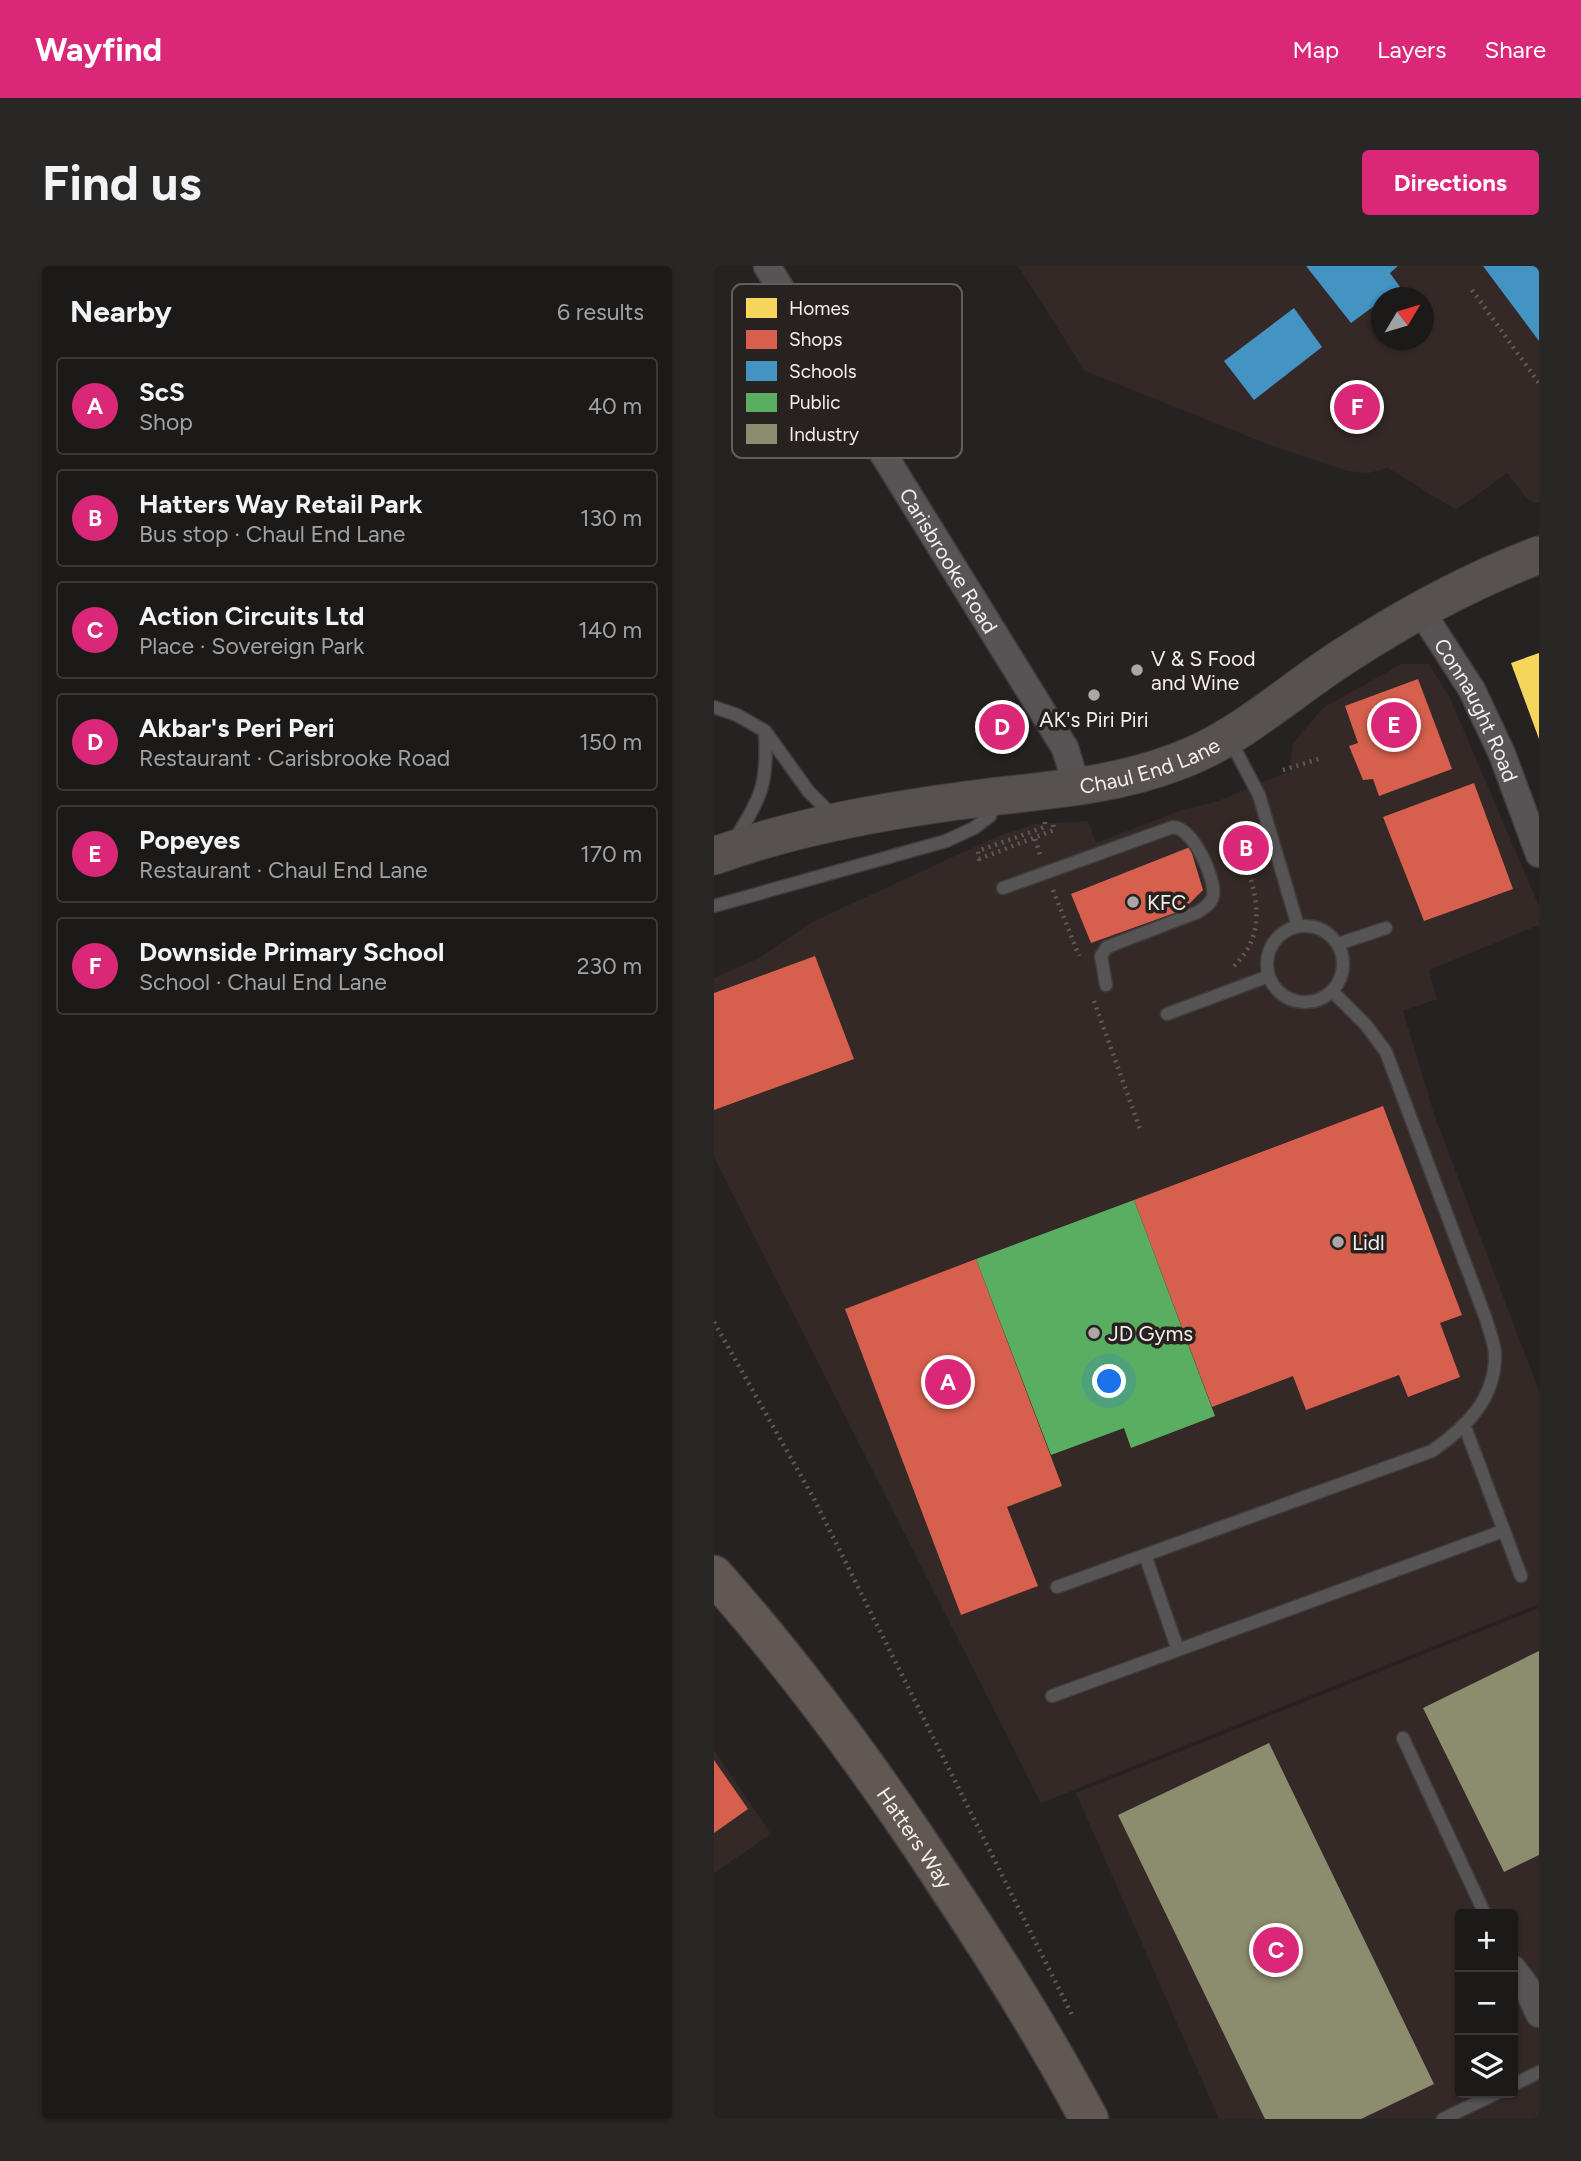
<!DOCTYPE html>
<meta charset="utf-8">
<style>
:root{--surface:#1c1a19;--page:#292726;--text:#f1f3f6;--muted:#a0a1a2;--line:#3a3838;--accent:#db2777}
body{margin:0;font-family:Figtree,sans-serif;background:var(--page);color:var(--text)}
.controls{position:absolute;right:21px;bottom:21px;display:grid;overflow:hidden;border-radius:7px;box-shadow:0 2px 5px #0004}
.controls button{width:63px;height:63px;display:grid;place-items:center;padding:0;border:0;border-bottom:2px solid var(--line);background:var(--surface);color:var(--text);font:35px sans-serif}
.compass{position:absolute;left:657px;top:21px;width:63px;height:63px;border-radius:50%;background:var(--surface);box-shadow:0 2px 5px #0004;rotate:52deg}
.you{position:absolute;left:396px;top:1116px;width:24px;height:24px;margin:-18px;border:5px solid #fff;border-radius:50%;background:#1a73e8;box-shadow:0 0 0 10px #1a73e833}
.badge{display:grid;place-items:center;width:46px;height:46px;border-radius:50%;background:var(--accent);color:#fff;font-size:23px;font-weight:700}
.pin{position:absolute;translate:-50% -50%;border:4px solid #fff;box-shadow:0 2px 7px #0006}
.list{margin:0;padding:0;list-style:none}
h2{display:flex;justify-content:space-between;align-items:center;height:91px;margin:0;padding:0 28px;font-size:30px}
h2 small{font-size:23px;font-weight:400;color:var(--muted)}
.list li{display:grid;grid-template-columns:46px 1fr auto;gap:21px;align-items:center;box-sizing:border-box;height:98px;margin:0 14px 14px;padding:0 14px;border:2px solid var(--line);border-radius:7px}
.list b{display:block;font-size:26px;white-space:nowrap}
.list p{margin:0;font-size:23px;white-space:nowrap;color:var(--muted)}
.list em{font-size:23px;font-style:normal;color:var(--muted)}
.icon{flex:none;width:38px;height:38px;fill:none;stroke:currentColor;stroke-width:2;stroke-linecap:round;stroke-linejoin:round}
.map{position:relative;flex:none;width:825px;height:1853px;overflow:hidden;border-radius:7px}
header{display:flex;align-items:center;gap:42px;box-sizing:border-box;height:98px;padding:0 35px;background:var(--accent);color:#fff}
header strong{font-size:33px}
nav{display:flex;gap:38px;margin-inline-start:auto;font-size:24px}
.intro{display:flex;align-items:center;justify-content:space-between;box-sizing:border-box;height:168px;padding:0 42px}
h1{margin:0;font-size:49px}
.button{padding:18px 32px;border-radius:7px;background:var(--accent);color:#fff;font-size:24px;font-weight:700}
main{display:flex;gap:42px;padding:0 42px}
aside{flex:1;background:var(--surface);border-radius:7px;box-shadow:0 2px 5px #0004}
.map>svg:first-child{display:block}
</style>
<header>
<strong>Wayfind</strong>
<nav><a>Map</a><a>Layers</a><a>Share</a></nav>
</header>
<div class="intro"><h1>Find us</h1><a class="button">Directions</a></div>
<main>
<aside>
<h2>Nearby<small>6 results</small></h2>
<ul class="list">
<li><span class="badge">A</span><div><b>ScS</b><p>Shop</p></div><em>40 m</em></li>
<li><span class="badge">B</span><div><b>Hatters Way Retail Park</b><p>Bus stop · Chaul End Lane</p></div><em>130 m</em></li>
<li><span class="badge">C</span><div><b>Action Circuits Ltd</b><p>Place · Sovereign Park</p></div><em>140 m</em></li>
<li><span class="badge">D</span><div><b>Akbar's Peri Peri</b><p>Restaurant · Carisbrooke Road</p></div><em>150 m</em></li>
<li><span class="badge">E</span><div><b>Popeyes</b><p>Restaurant · Chaul End Lane</p></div><em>170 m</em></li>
<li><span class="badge">F</span><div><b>Downside Primary School</b><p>School · Chaul End Lane</p></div><em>230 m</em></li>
</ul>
</aside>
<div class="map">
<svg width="825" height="1853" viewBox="0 0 825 1853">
<rect width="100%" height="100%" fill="#262221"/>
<path fill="#342927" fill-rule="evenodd" d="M304,0H825V237L815,235L793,207L742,244L674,202L654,207L634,205L553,178L371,105ZM668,32H710V74H668Z
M688,398H715L736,432L825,640V659L715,704L723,733L689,745L721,851L825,1125V1338L327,1537L0,891V712L43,693L98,656L282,571L320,558L374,555L382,577L465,545L504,535L576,505L579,477L610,441Z
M825,1342V1853H505L362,1527ZM746,1648H799V1827H746Z
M0,1484L57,1568L0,1607Z"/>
<path fill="#f6d55c" d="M825,387V473L797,397Z"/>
<path fill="#d6604d" d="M704,413L738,503L665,530L659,513L649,514L635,480L644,477L631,440Z
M760,517L799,623L710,655L669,551Z
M476,581L489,624L469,644L377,677L357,628Z
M101,690L140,793L0,844V727Z
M669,840L748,1049L726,1057L746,1111L694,1131L685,1109L592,1144L579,1110L498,1141L420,934Z
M262,993L348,1220L293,1241L324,1320L247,1349L131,1043Z
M0,1494L34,1543L0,1567Z"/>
<path fill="#4393c3" d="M592,0H684L676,7L686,21L637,57Z
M769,0H825V75Z
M580,42L608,81L540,134L510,95Z"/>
<path fill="#5aae61" d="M420,934L501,1150L417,1182L410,1162L337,1189L262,993Z"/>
<path fill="#8c8c6e" d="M825,1385V1589L790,1606L709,1442Z
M555,1477L720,1818L647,1853H551L404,1549Z"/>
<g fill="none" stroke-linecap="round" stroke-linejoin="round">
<defs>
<path id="lane" d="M0,441L23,449L51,465L95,526L121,552
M516,474L545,529L584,660
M21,573C48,530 54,517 51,466
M289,622L459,561C479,562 502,612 499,630C497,638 490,642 484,646L393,681L387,690L392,719
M0,640L232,575L260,562L276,550L274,535
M553 698a38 38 0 1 1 76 0a38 38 0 1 1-76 0Z
M624,678L672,662
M453,748L555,710
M751,1161L807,1310
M431,1289L464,1384
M343,1321L718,1185C751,1162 781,1134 781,1090C781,1078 775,1064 772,1053L672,786L652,759L618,725
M338,1430L789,1265
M689,1472L771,1648
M799,1819L825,1806
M729,1853L783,1827"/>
<g id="street">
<path id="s1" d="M53,0L351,482L363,521"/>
<path id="s2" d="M707,345L758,424L788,488L825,588"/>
<path d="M799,1703L812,1720L825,1748"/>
</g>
<g id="secondary">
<path id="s3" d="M0,590C89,558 181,543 275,531C338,524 402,519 462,496C526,473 575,425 632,389C692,350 758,314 825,289"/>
</g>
<g id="primary">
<path id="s4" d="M0,1309C87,1407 164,1513 235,1622C285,1697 333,1774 375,1853"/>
</g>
</defs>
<use href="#lane" stroke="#403d3c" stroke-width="15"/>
<use href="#street" stroke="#403d3c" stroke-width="29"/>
<use href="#secondary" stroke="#403d3c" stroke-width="39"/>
<use href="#primary" stroke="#403d3c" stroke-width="41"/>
<path stroke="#5d5b5a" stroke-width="4.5" stroke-dasharray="2 5" stroke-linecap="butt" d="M758,24L825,117
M569,504L608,492
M331,556V561L264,585L265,593L340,564L339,556
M321,573L326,589
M339,624L365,690
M520,700C562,660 535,609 520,563L535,558
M380,735L426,863
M0,1056L99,1231L358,1749"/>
<use href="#lane" stroke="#565454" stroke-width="12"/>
<use href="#street" stroke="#565454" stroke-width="26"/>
<use href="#secondary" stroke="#575250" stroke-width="37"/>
<use href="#primary" stroke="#615854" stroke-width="38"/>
</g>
<g fill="#aca7a6" stroke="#272120" stroke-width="2.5">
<circle cx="423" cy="404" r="7"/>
<circle cx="380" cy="429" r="7"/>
<circle cx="419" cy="636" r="7"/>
<circle cx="624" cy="976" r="7"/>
<circle cx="380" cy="1067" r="7"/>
</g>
<g text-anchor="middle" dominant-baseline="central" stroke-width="7" stroke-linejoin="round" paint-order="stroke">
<g font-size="21" fill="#f4efee" stroke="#272120">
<text stroke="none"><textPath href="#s1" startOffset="346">Carisbrooke Road</textPath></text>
<text stroke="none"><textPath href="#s2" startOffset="114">Connaught Road</textPath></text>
<text stroke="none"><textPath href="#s3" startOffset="446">Chaul End Lane</textPath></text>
<text stroke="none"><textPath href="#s4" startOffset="331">Hatters Way</textPath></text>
</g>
<g font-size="21" fill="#f4efee" stroke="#272120" text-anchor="start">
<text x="437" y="392">V &amp; S Food<tspan x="437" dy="24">and Wine</tspan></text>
<text x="380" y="453" text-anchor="middle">AK's Piri Piri</text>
<text x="433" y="636">KFC</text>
<text x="638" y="976">Lidl</text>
<text x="394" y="1067">JD Gyms</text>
</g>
</g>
<rect x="18" y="18" width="230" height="174" rx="10" fill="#272120" stroke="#645f5e" stroke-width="2"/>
<rect x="32" y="32" width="31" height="20" fill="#f6d55c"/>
<rect x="32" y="64" width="31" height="19" fill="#d6604d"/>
<rect x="32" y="95" width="31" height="20" fill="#4393c3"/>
<rect x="32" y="127" width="31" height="19" fill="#5aae61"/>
<rect x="32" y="158" width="31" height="20" fill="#8c8c6e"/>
<g font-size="19" fill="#f4efee">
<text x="75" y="49">Homes</text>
<text x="75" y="80">Shops</text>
<text x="75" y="112">Schools</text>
<text x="75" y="143">Public</text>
<text x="75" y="175">Industry</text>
</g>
</svg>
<div class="controls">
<button>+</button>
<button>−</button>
<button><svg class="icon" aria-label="layers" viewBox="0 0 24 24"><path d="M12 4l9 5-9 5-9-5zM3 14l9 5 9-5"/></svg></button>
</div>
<svg class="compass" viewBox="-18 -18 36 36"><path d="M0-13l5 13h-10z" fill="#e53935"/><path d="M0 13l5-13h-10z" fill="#a0a1a2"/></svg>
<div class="you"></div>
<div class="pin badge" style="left:234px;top:1116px">A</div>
<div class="pin badge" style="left:532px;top:582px">B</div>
<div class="pin badge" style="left:562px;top:1684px">C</div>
<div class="pin badge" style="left:288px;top:461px">D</div>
<div class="pin badge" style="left:680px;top:459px">E</div>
<div class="pin badge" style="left:643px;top:141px">F</div>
</div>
</main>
